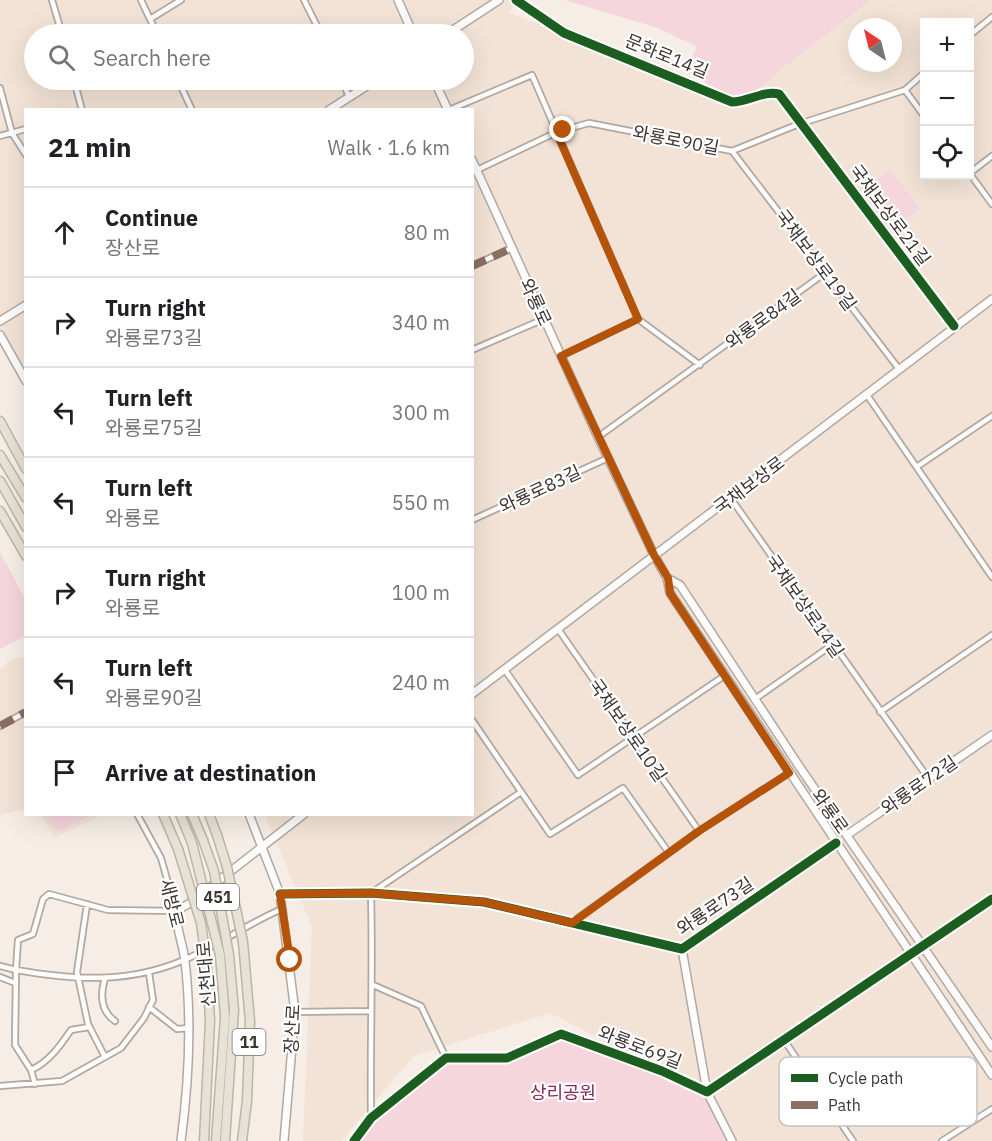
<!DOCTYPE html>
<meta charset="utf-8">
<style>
:root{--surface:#fff;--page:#f2f2f2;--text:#202124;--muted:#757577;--line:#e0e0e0}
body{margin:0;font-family:"IBM Plex Sans","Noto Sans KR",sans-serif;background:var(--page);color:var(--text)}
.controls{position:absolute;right:18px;top:18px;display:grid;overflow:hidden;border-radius:0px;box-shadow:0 6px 24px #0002}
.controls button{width:54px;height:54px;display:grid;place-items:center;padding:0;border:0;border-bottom:2px solid var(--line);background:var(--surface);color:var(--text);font:30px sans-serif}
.compass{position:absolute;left:848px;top:18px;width:54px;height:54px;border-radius:50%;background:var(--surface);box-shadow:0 6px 24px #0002;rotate:325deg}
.stop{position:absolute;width:18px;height:18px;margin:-14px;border:4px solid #b45309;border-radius:50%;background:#fff}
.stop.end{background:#b45309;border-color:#fff;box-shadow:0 2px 6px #0008}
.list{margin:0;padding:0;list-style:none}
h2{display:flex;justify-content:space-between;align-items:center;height:78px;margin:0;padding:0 24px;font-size:26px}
h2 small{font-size:20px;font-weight:400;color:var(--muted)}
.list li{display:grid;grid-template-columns:39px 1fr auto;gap:18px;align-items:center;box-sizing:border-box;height:90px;padding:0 24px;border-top:2px solid var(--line)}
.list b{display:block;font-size:22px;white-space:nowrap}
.list p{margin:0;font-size:20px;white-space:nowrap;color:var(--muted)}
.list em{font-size:20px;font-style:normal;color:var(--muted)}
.icon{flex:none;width:33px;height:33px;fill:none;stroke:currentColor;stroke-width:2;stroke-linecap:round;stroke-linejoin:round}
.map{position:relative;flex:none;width:992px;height:1141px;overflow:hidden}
.search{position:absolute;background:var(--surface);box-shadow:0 6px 24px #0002;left:24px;top:24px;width:450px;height:66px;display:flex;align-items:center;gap:15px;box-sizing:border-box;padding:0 21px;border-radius:33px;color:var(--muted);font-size:22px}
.panel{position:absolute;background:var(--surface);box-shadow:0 6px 24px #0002;left:24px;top:108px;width:450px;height:708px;border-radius:0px}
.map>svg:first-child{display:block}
</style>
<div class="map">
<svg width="992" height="1141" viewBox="0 0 992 1141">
<rect width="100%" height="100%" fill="#f6eee6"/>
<path fill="#f3e3d6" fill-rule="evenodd" d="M0,0H517L509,13L734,96L757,91L778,72L871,0H992V1141H734L712,1095L550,1013L414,1056L341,1141H303L312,927L265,815L472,814V110H26L25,382L0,336ZM924,22H970V176H924ZM857,27H893V63H857ZM34,34H464V80H34Z
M25,657V809L0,815V670L12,659Z
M40,815H103L55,837Z"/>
<path fill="#f6d6dd" d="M564,0H871L778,72L757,91L734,96L707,84L685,70L697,47L658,28Z
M890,170L920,209L899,225L885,231L858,193Z
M0,552L25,599V636L0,649Z
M47,815H91L59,831L55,830Z
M562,1038L702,1092L727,1141H358L373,1120L448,1060L508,1062Z"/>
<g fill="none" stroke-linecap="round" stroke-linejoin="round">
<defs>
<path id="street" d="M52,0L62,34
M141,0L157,34
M304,0L321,34
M516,0L564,33L732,102C748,102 764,90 779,94L954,326
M150,19L181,0
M970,35L992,17
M74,80L82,110
M178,80L192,110
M342,80L349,97
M0,88L12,133L26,155
M905,90L924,116
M449,110L532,75L638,319L700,365
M0,136L26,129
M732,151L899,369
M477,170L557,132L589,123L732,151L799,124L905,90L924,73
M970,173L992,156
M970,174L992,204
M472,266L512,248
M472,350L544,319
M561,356L638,319
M867,395L992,577
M598,437L825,273
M918,466L992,416
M732,500L928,778
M472,520L608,458
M558,629L699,831
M505,670L578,775L724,676
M755,699L832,645
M880,712L992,635
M472,720L550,834L623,788L669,853
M0,726L26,712
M87,904L77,972L88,1024L105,1057
M571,923L699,831L789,773
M0,966L16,970L18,940L33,934L43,899L49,894L108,910L176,911L161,858L137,814
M0,977L15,983
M105,978C100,995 100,1011 115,1021
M373,985L421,1006L446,1058
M149,1007L177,1029L190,1028
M295,1012L370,1011
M784,1040L853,1141
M31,1070C49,1062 60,1046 71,1030L89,1027
M35,1084L31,1070L15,1045L16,970C74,980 128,984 184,960C218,946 248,923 282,909
M0,1086L62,1081L121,1048L144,1018L153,1000L149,973
M707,1092L992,899
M371,1117C370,1042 373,968 371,893L521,792
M942,1141L992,1109"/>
<path id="secondary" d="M398,0L413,34
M447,34L499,0
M434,80L448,110
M329,110L376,80
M472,160L598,437L654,555L667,578L670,593L992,1075
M0,321L26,305
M0,335L26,381
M667,578L680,585L799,766L992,1047
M472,694L992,299
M249,814L280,894L295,1012L284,1141
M847,835L992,735
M280,894L371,893L484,902L682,949L836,843
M682,949L707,1092L732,1141
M181,1141C189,1081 192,1021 185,961C183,944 176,928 176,911L190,903L304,814
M354,1141L371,1118L446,1058H507L561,1034L662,1071L707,1092"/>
<path id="highway" d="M0,421L26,469
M0,455L26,498
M0,481L26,527
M0,511L26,556
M163,814L178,849
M180,814L192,843
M192,814L203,840
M209,814L217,835
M204,1141L210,1021L207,968
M216,1141L225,1017L220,955
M225,1141L234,1010L229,955
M242,1141L247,1101L250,1021L243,942"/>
</defs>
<use href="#street" stroke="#b0a9a3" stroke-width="8"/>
<use href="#secondary" stroke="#b0a9a3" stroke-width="10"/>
<use href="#highway" stroke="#bcb5a5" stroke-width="11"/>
<use href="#street" stroke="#fefcfb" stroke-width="4.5"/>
<use href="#secondary" stroke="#fefcfb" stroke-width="7"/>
<use href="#highway" stroke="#e6e2d5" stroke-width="8"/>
<defs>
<path id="highway-bridge" d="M217,835L227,867L243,942
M203,840L214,871L229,955
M192,843L220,955
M178,849L201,923L207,968"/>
</defs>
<use href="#highway-bridge" stroke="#bcb5a5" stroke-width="11" stroke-linecap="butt"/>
<use href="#highway-bridge" stroke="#e6e2d5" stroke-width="8"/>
<path stroke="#8d6e63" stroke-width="8" stroke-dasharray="15 8" stroke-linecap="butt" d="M472,266L512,248
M0,726L26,712"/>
<defs>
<path id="cycleway" d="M516,0L564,33L732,102C748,102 764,90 779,94L954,326
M280,894L371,893L484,902L682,949L836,843
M354,1141L371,1118L446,1058H507L561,1034L662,1071L707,1092L992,899"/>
</defs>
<use href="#cycleway" stroke="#fff" stroke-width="13"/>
<use href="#cycleway" stroke="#1b5e20" stroke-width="9"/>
</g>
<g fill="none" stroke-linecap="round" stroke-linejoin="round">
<path stroke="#b45309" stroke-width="8" d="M290,960L280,894L371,893L484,902L572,923L699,831L789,773L670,593L668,578L654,555L561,356L638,319L558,136L557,132L563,130"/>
</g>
<g text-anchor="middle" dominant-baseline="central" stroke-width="4.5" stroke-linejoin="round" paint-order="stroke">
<g fill="#fff" stroke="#76726e" stroke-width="1.5">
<rect x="197" y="884" width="42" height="26" rx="4.5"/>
<rect x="232.5" y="1029" width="33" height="26" rx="4.5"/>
</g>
<g font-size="16" font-weight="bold" fill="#3c3530">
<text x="218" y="897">451</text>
<text x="249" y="1042">11</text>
</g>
<g font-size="18" fill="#3c3530" stroke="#fff">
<text transform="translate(667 56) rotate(22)">문화로14길</text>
<text transform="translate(676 140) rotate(11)">와룡로90길</text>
<text transform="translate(890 215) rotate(53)">국채보상로21길</text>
<text transform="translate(816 260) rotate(53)">국채보상로19길</text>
<text transform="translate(536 302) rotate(65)">와룡로</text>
<text transform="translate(763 319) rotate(-36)">와룡로84길</text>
<text transform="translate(749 485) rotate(-37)">국채보상로</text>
<text transform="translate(540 489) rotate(-25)">와룡로83길</text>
<text transform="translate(805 606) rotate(55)">국채보상로14길</text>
<text transform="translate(628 730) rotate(55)">국채보상로10길</text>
<text transform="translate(919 785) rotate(-35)">와룡로72길</text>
<text transform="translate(830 811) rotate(55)">와룡로</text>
<text transform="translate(172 903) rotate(76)">새방로</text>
<text transform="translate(715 906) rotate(-34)">와룡로73길</text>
<text transform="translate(206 974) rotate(-95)">신천대로</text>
<text transform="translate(292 1029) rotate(-87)">장산로</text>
<text transform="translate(640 1047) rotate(21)">와룡로69길</text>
</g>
<g font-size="18" fill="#862755" stroke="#fff">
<text x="563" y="1092">상리공원</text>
</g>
</g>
<rect x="779" y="1057" width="198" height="69" rx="9" fill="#fff" stroke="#c4c2c1" stroke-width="1.5"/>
<rect x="791" y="1074" width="27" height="8" fill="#1b5e20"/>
<rect x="791" y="1101" width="27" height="8" fill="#8d6e63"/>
<g font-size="16" fill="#3c3530">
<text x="828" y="1084">Cycle path</text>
<text x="828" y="1111">Path</text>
</g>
</svg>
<div class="controls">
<button>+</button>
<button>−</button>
<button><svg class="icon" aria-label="locate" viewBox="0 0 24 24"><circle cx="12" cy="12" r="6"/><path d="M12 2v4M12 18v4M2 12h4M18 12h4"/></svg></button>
</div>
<svg class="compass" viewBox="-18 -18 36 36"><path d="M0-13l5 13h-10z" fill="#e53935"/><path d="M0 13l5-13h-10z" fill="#757577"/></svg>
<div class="stop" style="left:290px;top:960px"></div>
<div class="stop end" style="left:563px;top:130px"></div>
<div class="search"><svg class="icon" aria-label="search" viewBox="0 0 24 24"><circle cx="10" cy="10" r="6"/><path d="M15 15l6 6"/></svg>Search here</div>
<section class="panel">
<h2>21 min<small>Walk · 1.6 km</small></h2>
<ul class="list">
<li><svg class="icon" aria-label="ahead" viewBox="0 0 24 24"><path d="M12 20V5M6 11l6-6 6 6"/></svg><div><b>Continue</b><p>장산로</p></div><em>80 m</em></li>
<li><svg class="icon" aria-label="right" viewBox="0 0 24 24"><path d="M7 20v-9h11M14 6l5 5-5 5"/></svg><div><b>Turn right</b><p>와룡로73길</p></div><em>340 m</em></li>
<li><svg class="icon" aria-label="left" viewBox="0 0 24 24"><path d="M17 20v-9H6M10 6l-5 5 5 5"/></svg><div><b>Turn left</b><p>와룡로75길</p></div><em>300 m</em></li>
<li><svg class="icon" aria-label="left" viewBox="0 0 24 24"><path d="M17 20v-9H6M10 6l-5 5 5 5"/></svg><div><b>Turn left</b><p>와룡로</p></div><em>550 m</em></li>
<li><svg class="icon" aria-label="right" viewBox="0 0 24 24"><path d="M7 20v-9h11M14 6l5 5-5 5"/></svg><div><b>Turn right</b><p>와룡로</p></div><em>100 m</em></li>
<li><svg class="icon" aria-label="left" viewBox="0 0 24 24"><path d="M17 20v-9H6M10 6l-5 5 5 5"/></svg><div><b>Turn left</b><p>와룡로90길</p></div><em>240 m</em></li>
<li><svg class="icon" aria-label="arrive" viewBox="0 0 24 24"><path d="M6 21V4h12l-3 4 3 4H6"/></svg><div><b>Arrive at destination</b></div></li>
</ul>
</section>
</div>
